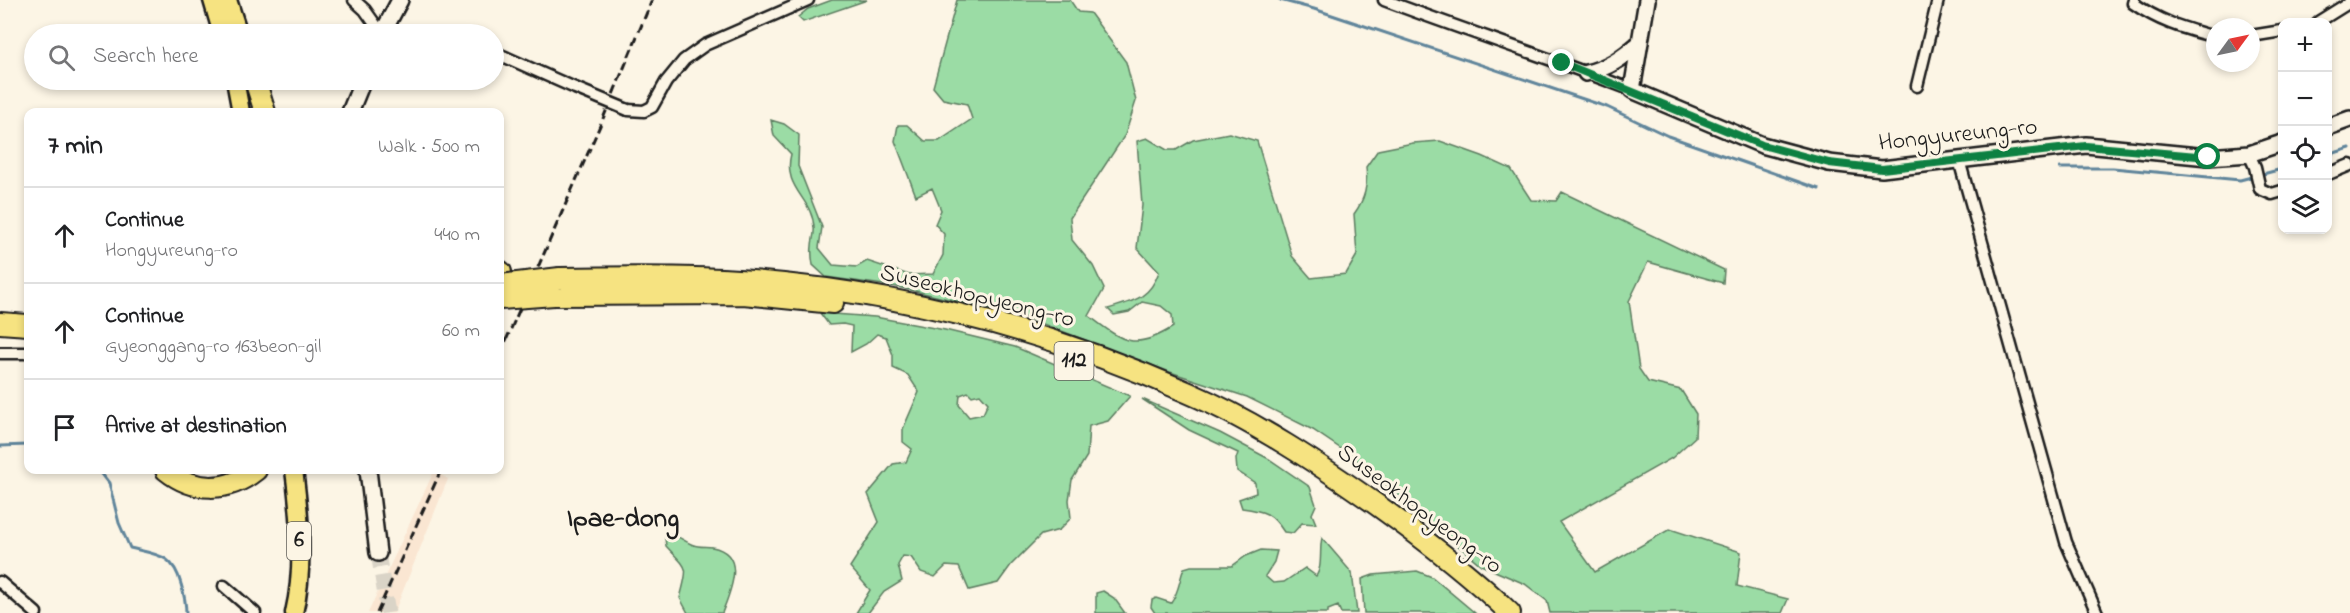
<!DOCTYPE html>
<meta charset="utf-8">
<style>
:root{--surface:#fff;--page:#f2f2f2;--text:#202124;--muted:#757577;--line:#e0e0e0}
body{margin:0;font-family:"Indie Flower",sans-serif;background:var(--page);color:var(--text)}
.controls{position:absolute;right:18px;top:18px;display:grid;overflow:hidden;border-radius:12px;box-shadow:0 3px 9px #0003}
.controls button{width:54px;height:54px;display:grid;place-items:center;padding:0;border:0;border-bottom:2px solid var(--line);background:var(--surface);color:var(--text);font:30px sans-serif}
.compass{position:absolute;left:2206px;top:18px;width:54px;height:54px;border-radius:50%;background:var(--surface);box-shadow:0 3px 9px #0003;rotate:57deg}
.stop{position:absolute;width:18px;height:18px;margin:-14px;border:4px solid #0b8043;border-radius:50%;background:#fff}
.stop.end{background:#0b8043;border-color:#fff;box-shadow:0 2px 6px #0008}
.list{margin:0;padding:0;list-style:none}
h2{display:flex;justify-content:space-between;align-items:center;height:78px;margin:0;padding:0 24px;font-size:26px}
h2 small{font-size:20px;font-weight:400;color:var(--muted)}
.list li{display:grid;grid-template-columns:39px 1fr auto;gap:18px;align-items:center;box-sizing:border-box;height:96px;padding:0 24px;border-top:2px solid var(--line)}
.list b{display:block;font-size:22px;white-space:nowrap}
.list p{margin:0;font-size:20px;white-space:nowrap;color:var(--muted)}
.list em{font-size:20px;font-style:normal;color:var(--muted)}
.icon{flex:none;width:33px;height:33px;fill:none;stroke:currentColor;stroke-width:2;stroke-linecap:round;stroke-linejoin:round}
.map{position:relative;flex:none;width:2350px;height:613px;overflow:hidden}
.search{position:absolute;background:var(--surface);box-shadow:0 3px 9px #0003;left:24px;top:24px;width:480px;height:66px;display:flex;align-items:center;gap:15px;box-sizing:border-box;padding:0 21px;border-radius:33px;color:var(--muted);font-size:22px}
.panel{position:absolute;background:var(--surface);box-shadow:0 3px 9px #0003;left:24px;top:108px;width:480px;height:366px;border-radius:12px}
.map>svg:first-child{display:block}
</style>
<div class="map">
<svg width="2350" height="613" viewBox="0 0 2350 613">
<rect width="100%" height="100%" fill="#fcf5e5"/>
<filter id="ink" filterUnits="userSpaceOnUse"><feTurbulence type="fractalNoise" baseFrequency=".0167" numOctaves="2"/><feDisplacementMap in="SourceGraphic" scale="12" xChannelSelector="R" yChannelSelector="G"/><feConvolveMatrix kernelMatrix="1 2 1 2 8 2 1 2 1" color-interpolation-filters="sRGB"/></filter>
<g filter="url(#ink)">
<path fill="#fae6d2" d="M434,471L448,479L394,613H368Z"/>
<path fill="#9bdca5" stroke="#5c7c60" stroke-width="1.5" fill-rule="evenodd" d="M832,0H867L803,22L798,17L808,9Z
M957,0H1070L1078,12L1090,13L1126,62L1136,101L1125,135L1070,218L1072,240L1093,266L1104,289L1089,316C1122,341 1134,352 1173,327L1172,315L1161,306L1142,302L1129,312L1114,315L1108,309C1134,301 1149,299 1159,272L1137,248L1142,205L1137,141L1147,138L1167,150H1176L1193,140L1229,133L1257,141L1292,256L1311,278L1346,274L1357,255L1354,214C1365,199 1368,186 1366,167L1378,150L1413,143L1440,141L1482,156L1511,169L1531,200L1556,201L1562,192L1724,270L1723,283L1648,262L1629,301L1639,369L1648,382L1681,390L1696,414L1695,437L1672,458L1559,522L1595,572L1670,529L1741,552L1737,586L1788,599L1782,613H1550L1547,601L1525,584L1481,565L1356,459L1313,430L1247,397L1170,372L1027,318L898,287L826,277L813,265C812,259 811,253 812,246C812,240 815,234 814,228C813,198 782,189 791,154L774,136L771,120L784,124L799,135L798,166L822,227L819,248L833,265L857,267L867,261L909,275L933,274L943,255L944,234L935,224L941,210L932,188L916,196L895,141L898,125H907L925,141H939L972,119L967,104L943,99L933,87Z
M820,313L875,317L945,330L1015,347L1130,396L1108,421L1089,426L1087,456L1072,480L1069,500L1071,518L1059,530L1041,535L1011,565L998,583L969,590L959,567L946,566L935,577L921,572L911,557L903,556L898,565L902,581L884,592L868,613H856L870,590L850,567L879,522L868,494L893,464L906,462L912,449L903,442V429L919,392L908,375L893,368V355L886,337L877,334L866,344L851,352L852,326L843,324L829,325ZM968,392L972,396L980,394L988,403L983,414L969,417L959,405L960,395Z
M1142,399L1220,433L1269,459L1310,487L1316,505L1312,514L1316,524L1302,523L1293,533L1284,532C1272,513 1264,511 1242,508L1239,499L1256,493L1255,483L1237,471L1236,459L1238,453L1189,430Z
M668,535C680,534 687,545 698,546C703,547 708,546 712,547C748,554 730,592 722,613H688L680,598C689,564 689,571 666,546L665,538Z
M1322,538L1352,573L1357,613H1341L1338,606L1328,610V613H1155L1151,607L1152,600L1156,598L1171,603C1179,592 1179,581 1184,568L1191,566H1232L1246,556L1261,550L1277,551L1274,562L1265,576L1273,583L1284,582L1305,568L1316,576C1323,567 1319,549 1322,538Z
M1417,571L1432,577L1475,613H1364L1362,579L1373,575Z
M1103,591L1114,598L1125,613H1096V593Z"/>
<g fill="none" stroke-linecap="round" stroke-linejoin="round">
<path stroke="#60859b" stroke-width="3" d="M1280,0L1314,9L1607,107L1668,136L1819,189
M2328,155L2350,148
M2060,168H2113L2240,180L2282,169
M0,446L28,445
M99,470L109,483L119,523L130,548C158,555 173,554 181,584C184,594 186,603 186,613"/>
<path stroke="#dad4c7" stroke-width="15" stroke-dasharray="15 8" stroke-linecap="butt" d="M378,553L388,613"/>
<defs>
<path id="street" d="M354,0L365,10L382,34H415
M1384,0C1466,31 1550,58 1632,90
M2134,0L2133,3C2160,22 2183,28 2215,37
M2318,22L2350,2
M2251,36L2282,31
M494,52L575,88
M1917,86L1938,0
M628,110L644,111L652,107L666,82L684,60L705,45L808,0
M2249,154L2255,167L2260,189L2272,194L2282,191
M1959,160L2066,542L2097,613
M2328,174L2350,165
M0,353H28
M0,582L36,613
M224,586L255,613"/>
<path id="secondary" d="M1647,0L1632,90L1762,145L1829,163L1882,169L2086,145L2208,157L2249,154L2282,143
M382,34L400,0
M1586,73C1609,68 1622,58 1640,43
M350,112L363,80
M2328,127L2350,119
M368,470L378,553"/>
<path id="primary" d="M212,0L222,34
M228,0L239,34
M235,80L241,112
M294,470C300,516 305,567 294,613"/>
<path id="highway" d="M255,80L265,112
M500,271L501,272
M560,278C614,277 668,276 722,279C884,288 1041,327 1189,393C1254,421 1319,464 1377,505C1423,538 1469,573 1510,613
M554,295L743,294L833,303
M0,323L28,325
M166,470C193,492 228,493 256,470"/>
</defs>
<use href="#street" stroke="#1c1c1c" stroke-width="15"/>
<use href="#secondary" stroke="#1c1c1c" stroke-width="20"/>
<use href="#primary" stroke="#1c1c1c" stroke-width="21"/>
<use href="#highway" stroke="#1c1c1c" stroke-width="24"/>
<use href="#street" stroke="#fcf5e5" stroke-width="10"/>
<use href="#secondary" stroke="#fcf5e5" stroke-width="15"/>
<use href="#primary" stroke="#f6e381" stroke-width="16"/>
<use href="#highway" stroke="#f6e381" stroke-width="20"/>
<path stroke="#1c1c1c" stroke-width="3" stroke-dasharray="9 4.5" stroke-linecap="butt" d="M500,354L602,121L652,0
M377,613L441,470"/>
<defs>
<path id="street-bridge" d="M575,88L628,110"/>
<path id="highway-bridge" d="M500,285L560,278
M500,299L554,295"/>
</defs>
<use href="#street-bridge" stroke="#1c1c1c" stroke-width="15" stroke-linecap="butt"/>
<use href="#highway-bridge" stroke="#1c1c1c" stroke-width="24" stroke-linecap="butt"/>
<use href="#street-bridge" stroke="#fcf5e5" stroke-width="10"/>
<use href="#highway-bridge" stroke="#f6e381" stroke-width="20"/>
</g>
</g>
<g fill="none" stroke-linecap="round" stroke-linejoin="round" filter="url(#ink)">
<path stroke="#0b8043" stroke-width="8" d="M1562,63L1762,145L1829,163L1882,169L2086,146L2208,157"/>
</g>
<g text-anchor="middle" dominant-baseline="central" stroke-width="6" stroke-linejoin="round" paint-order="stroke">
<g fill="#fcf5e5" stroke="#5f5d58" stroke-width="1.5">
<rect x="1054.5" y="342" width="39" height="38" rx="4.5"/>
<rect x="287" y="522" width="24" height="38" rx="4.5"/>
</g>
<g font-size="22" font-weight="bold" fill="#1c1c1c">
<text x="1074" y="361">112</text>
<text x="299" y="541">6</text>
</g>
<g font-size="24" fill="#1c1c1c" stroke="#fcf5e5">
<text transform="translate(1958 136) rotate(-6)">Hongyureung-ro</text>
<text transform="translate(977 297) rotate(14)">Suseokhopyeong-ro</text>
<text transform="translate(1419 510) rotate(37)">Suseokhopyeong-ro</text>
</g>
<g font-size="27" font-weight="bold" fill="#1c1c1c" stroke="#fcf5e5">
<text x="623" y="519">Ipae-dong</text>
</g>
</g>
</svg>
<div class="controls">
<button>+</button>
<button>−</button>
<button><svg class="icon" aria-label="locate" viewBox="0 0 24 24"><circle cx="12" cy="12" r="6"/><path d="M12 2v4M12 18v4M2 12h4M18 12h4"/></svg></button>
<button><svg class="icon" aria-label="layers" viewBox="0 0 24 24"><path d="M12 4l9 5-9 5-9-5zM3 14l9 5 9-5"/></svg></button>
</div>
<svg class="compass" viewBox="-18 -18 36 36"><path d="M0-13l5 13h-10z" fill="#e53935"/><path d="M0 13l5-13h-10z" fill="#757577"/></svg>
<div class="stop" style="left:2208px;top:157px"></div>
<div class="stop end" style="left:1562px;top:63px"></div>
<div class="search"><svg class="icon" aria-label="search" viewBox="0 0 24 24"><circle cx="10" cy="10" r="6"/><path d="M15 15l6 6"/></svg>Search here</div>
<section class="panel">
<h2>7 min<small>Walk · 500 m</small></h2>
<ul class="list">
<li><svg class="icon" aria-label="ahead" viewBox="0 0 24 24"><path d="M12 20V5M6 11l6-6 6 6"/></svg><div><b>Continue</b><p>Hongyureung-ro</p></div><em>440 m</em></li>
<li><svg class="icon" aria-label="ahead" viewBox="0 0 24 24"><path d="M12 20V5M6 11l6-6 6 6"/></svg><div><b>Continue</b><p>Gyeonggang-ro 163beon-gil</p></div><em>60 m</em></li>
<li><svg class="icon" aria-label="arrive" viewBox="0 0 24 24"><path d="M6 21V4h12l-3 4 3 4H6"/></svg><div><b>Arrive at destination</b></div></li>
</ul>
</section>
</div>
